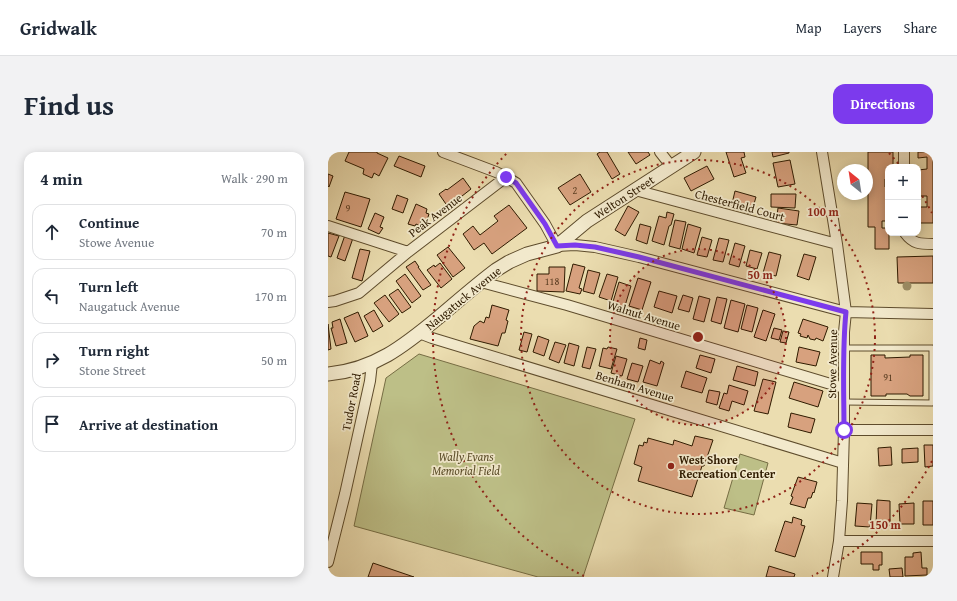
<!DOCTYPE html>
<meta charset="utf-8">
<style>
:root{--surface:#fff;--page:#f2f2f3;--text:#1f2937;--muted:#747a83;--line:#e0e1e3;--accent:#7c3aed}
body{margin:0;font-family:"Gentium Book Plus",serif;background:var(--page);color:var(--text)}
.controls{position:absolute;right:12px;top:12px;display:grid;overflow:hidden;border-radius:8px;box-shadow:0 2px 10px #0003}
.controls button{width:36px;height:36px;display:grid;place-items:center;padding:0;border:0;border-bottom:1px solid var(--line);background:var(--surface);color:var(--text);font:20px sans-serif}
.compass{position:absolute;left:509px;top:12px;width:36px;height:36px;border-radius:50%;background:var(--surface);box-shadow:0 2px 10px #0003;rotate:330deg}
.stop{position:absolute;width:12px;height:12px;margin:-9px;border:3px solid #7c3aed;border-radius:50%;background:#fff}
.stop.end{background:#7c3aed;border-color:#fff;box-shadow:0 1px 4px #0008}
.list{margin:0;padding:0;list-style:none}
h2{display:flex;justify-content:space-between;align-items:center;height:52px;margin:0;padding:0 16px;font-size:17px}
h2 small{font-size:13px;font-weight:400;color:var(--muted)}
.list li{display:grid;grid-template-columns:26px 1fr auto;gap:12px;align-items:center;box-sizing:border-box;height:56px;margin:0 8px 8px;padding:0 8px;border:1px solid var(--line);border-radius:12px}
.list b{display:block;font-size:15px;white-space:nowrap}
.list p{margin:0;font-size:13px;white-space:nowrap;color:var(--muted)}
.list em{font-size:13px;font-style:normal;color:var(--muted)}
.icon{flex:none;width:22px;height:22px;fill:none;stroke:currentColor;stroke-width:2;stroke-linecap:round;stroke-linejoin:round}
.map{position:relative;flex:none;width:605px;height:425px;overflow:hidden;border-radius:12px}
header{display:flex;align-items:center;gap:24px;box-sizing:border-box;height:56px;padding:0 20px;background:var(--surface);border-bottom:1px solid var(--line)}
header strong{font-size:19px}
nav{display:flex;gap:22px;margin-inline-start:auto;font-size:14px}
.intro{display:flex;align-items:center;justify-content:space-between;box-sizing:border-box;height:96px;padding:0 24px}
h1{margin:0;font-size:28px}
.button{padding:10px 18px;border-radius:12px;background:var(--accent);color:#fff;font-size:14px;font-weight:700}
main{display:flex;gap:24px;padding:0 24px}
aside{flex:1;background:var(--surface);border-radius:12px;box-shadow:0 2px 10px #0003}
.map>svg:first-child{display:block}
</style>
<header>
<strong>Gridwalk</strong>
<nav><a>Map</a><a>Layers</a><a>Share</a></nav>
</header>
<div class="intro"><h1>Find us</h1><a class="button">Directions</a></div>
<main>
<aside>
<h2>4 min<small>Walk · 290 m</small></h2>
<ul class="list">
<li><svg class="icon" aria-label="ahead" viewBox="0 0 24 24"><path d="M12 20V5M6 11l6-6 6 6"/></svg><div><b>Continue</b><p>Stowe Avenue</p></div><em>70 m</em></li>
<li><svg class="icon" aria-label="left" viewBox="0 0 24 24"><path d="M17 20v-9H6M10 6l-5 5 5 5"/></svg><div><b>Turn left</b><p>Naugatuck Avenue</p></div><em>170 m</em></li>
<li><svg class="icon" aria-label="right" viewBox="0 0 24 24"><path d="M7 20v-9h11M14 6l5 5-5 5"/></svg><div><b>Turn right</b><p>Stone Street</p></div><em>50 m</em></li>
<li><svg class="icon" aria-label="arrive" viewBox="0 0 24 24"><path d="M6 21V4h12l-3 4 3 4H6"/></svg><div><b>Arrive at destination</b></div></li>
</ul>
</aside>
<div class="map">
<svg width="605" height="425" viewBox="0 0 605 425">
<rect width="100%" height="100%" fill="#ebddb0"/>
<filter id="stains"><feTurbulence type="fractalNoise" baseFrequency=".005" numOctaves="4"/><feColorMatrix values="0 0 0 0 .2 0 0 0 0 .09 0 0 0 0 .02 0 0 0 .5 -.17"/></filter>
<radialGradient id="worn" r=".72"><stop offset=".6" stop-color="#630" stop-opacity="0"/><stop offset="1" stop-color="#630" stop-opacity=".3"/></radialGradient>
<path fill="#bdbf87" stroke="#766d44" d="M91,202L307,267L255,425H210L26,374L58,226Z
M412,302L440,311L426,363L396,356Z"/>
<path fill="#d7a17e" stroke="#2f1b00" d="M21,0H49V1L60,6L51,24L46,21L44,26L35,22L36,17L17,9Z
M272,0H279L292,22L284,27L269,2Z
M300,0H320L322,3L308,12Z
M398,0H416L417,5L413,6L418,21L406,25Z
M444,0H461V1L445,5Z
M540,0H565V15H560V27H557V35H560V69H554V76H560V81H561V97H547V75H540Z
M590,0H605V71H590V55H599V44H590V18L599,17V5L590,6Z
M71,4L97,14L93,25L66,14Z
M462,8L467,32L450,35L445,11Z
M379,14L386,27L363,39L356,26Z
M0,22L5,24L1,35L0,34Z
M252,22L263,40L242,53L230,36Z
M135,26L143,37L120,55L111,42L118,37L119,38Z
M407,39L428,45L423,62L403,56Z
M17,40L42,47L33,75L8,67Z
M443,42H468L467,56L443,55Z
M69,43L80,47L75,61L64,57Z
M88,52L99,57L98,61L101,62L98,71L93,69L92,74L88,72L87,74L80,72Z
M181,53L199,76L164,102L156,91L146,98L135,82L145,74L152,83L170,69L166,64Z
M300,54L311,60L297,84L287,78Z
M450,56L471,59L469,73L448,71Z
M339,60L346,62L343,73L341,74L336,93L324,89L331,64L338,66Z
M47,61L56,65L52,75L55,76L51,82L40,77Z
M347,68L358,70L352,97L341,94Z
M312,72L323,75L319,92L308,88Z
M360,72L373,76L366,101L354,97Z
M0,81L11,84L3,105L0,104Z
M17,83L25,86L17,109L9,106Z
M374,85L384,88L379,105L369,103Z
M391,86L401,88L395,110L385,108Z
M407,91L417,94L411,115L401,112Z
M120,95L137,116L125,125L109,103Z
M32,97L42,99L34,129L24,126Z
M422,98L434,101L429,117L418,114Z
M441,100L453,103L448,124L435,121Z
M476,102L488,105L481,128L469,124Z
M605,104V131H570L569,105Z
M87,109L91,115H90L103,133L95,138L78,115Z
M112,111L124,127L113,136L99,118L106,113L107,115Z
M245,112L257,115L251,136L254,137L252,142L238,139Z
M221,115H237L236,140L209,139V122H221Z
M260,118L272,121L266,142L255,139Z
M77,122L93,144L84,151L68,129Z
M279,122L290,125L283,149L271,145Z
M310,126L323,130L314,158L301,154Z
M291,130L303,134L296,157L284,153Z
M70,137L83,155L74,161L61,143Z
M331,139L349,144L344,161L326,155Z
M57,143L71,162L61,170L46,151Z
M355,143L365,146L361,160L350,157Z
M371,144L382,147L376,170L365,167Z
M389,145L399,147L393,172L383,169Z
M403,148L417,152L410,180L396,176Z
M164,153L181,158L178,168L180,169L177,181H174L170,194L142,187L146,174L152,169L156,171L158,165L161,166Z
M419,153L430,156L424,180L413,177Z
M46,158L55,174L45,180L36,164Z
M435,158L447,162L438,189L426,185Z
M30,160L40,184L27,190L16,166Z
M12,167L19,191L8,194L3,176H5L4,170Z
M475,167L500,175L495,189L488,186L487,188L482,187L480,183L479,186L472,184L473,182L470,181Z
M0,172L3,197L0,198Z
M446,176L454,178L451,188L443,186Z
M455,179L461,180L458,191L452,190Z
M196,180L204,182L199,200L191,198Z
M210,184L221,188L216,204L205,200Z
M312,186L319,188L317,198L310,196Z
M227,190L238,193L231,211L221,207Z
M241,191L251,194L246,214L236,211Z
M259,195L268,197L262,217L254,215Z
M280,195L289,197L283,217L271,214L275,196L279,197Z
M471,195L492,200L488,214L468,210Z
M372,203L387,207L383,221L368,216Z
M543,203H557V206L582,205V203H595V244H582L579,242H558V244H543Z
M288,204L299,207L294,224L283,221Z
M322,208L332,212L333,209L336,211L329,234L315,230Z
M304,211L315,214L310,230L299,227Z
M409,214L430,220L427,234L405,228Z
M358,219L379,226L374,241L353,235Z
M435,227L448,230L440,262L426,259Z
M466,230L495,239L490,255L461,246Z
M401,233L420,239L416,253L404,249L401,259L391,256L396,241L399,242Z
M381,238L392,240L389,253L378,250Z
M463,261L487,267L483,281L460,275Z
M367,284L385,288L376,314H374L364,345L310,329L314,315L306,312L311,293L315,294L316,290L319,291L320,286L345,293L346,288L364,294Z
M596,293H605V314L597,315Z
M563,295L564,313L551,314L550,296Z
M590,296V310L574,311V297Z
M470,325L489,330L486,341L485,340L483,346H480L477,356L462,352L465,345L463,344Z
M549,348L562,349V373H548Z
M595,349H605V373H595Z
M529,351L544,352L542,375L527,374Z
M586,351V372H572L571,352Z
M465,365L474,368L473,373L477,374L467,405L447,399L457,369L464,371Z
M533,400H554V413H551V418H545V412H533Z
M593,400L594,416H599V423L577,424V405H585V401Z
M45,411L86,425H40Z
M441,414L467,422L466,425H438Z
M574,416L575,425H562L561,417Z"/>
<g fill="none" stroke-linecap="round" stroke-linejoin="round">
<defs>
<path id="service" d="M516,196H604V251L516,250"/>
<path id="minor" d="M115,0L168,20L178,25L188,31L217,72L229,94L247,93L267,95L311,105L518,160L605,162
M332,0L343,14
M494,0L509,92L518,160L516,180V278L514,349L511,389L505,425
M576,15V0
M307,38L509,92
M0,74L80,100
M577,81C585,92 592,92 605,92
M153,130L239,153L516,236
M0,150L7,149L31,141L80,100L178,25
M91,181L104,186L515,311
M516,278H605
M511,389H605
M0,410L17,342L42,229L44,211"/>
<path id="tertiary" d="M0,222C46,218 76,194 111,165C130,149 148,133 168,118L181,110L199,102L229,94L259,69L366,0"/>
</defs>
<use href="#service" stroke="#5e4c2c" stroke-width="7"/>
<use href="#minor" stroke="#5e4c2c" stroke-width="12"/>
<use href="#tertiary" stroke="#5e4c2c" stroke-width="15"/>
<use href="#service" stroke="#f2e9cc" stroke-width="5"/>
<use href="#minor" stroke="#f2e9cc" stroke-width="10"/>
<use href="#tertiary" stroke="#f2e9cc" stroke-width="13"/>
</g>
<circle fill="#9b8d65" cx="579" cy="134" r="4.5"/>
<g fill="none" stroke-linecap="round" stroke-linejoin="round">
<path stroke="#7c3aed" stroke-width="5" d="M178,25L188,31L217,72L229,94L247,93L267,95L311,105L518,160C514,199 516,239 516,278"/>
</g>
<circle cx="370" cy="185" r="88" fill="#8f2418" fill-opacity=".12"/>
<g fill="none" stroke="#8f2418" stroke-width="2" stroke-dasharray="2 4">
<circle cx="370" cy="185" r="88"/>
<circle cx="370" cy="185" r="177"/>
<path d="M604 309A265 265 0 0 1 484 424M256 424A265 265 0 0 1 179 1M561 1A265 265 0 0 1 573 15M591 39A265 265 0 0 1 604 61"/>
</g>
<circle fill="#8f2418" stroke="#f2e9cc" stroke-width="1.5" cx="343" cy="314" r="4"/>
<g text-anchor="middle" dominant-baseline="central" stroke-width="3.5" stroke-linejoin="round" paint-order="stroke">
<g font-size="10" fill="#593c20">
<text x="247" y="38">2</text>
<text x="20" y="56">9</text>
<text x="224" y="129">118</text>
<text x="560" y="225">91</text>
</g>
<g font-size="12" fill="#2f1b00" stroke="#f2e9cc">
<text transform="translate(296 45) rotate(-33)">Welton Street</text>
<text transform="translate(412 53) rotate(15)">Chesterfield Court</text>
<text transform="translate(107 63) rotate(-37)">Peak Avenue</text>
<text transform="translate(135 146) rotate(-39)">Naugatuck Avenue</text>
<text transform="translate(316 163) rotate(17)">Walnut Avenue</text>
<text transform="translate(504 212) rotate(-89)">Stowe Avenue</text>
<text transform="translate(307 234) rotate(17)">Benham Avenue</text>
<text transform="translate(23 250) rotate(-79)">Tudor Road</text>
</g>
<g font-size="12" font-style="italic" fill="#5a4c28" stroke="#f2e9cc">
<text x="138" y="304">Wally Evans<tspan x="138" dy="14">Memorial Field</tspan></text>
</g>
<g font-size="12" font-weight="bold" fill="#2f1b00" stroke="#f2e9cc" text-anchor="start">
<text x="351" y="307">West Shore<tspan x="351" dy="14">Recreation Center</tspan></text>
</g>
</g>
<circle cx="370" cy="185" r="6" fill="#8f2418" stroke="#f2e9cc" stroke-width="2"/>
<g font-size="12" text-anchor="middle" font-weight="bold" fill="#8f2418" stroke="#f2e9cc" stroke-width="3.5" stroke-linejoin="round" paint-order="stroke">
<text x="495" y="64">100 m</text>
<text x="432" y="127">50 m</text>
<text x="557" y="377">150 m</text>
</g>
<rect width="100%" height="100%" filter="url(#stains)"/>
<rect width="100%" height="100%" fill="url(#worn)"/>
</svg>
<div class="controls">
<button>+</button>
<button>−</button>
</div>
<svg class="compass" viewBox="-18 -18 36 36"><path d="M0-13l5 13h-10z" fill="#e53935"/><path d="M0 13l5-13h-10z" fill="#747a83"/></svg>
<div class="stop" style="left:516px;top:278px"></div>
<div class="stop end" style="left:178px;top:25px"></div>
</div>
</main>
